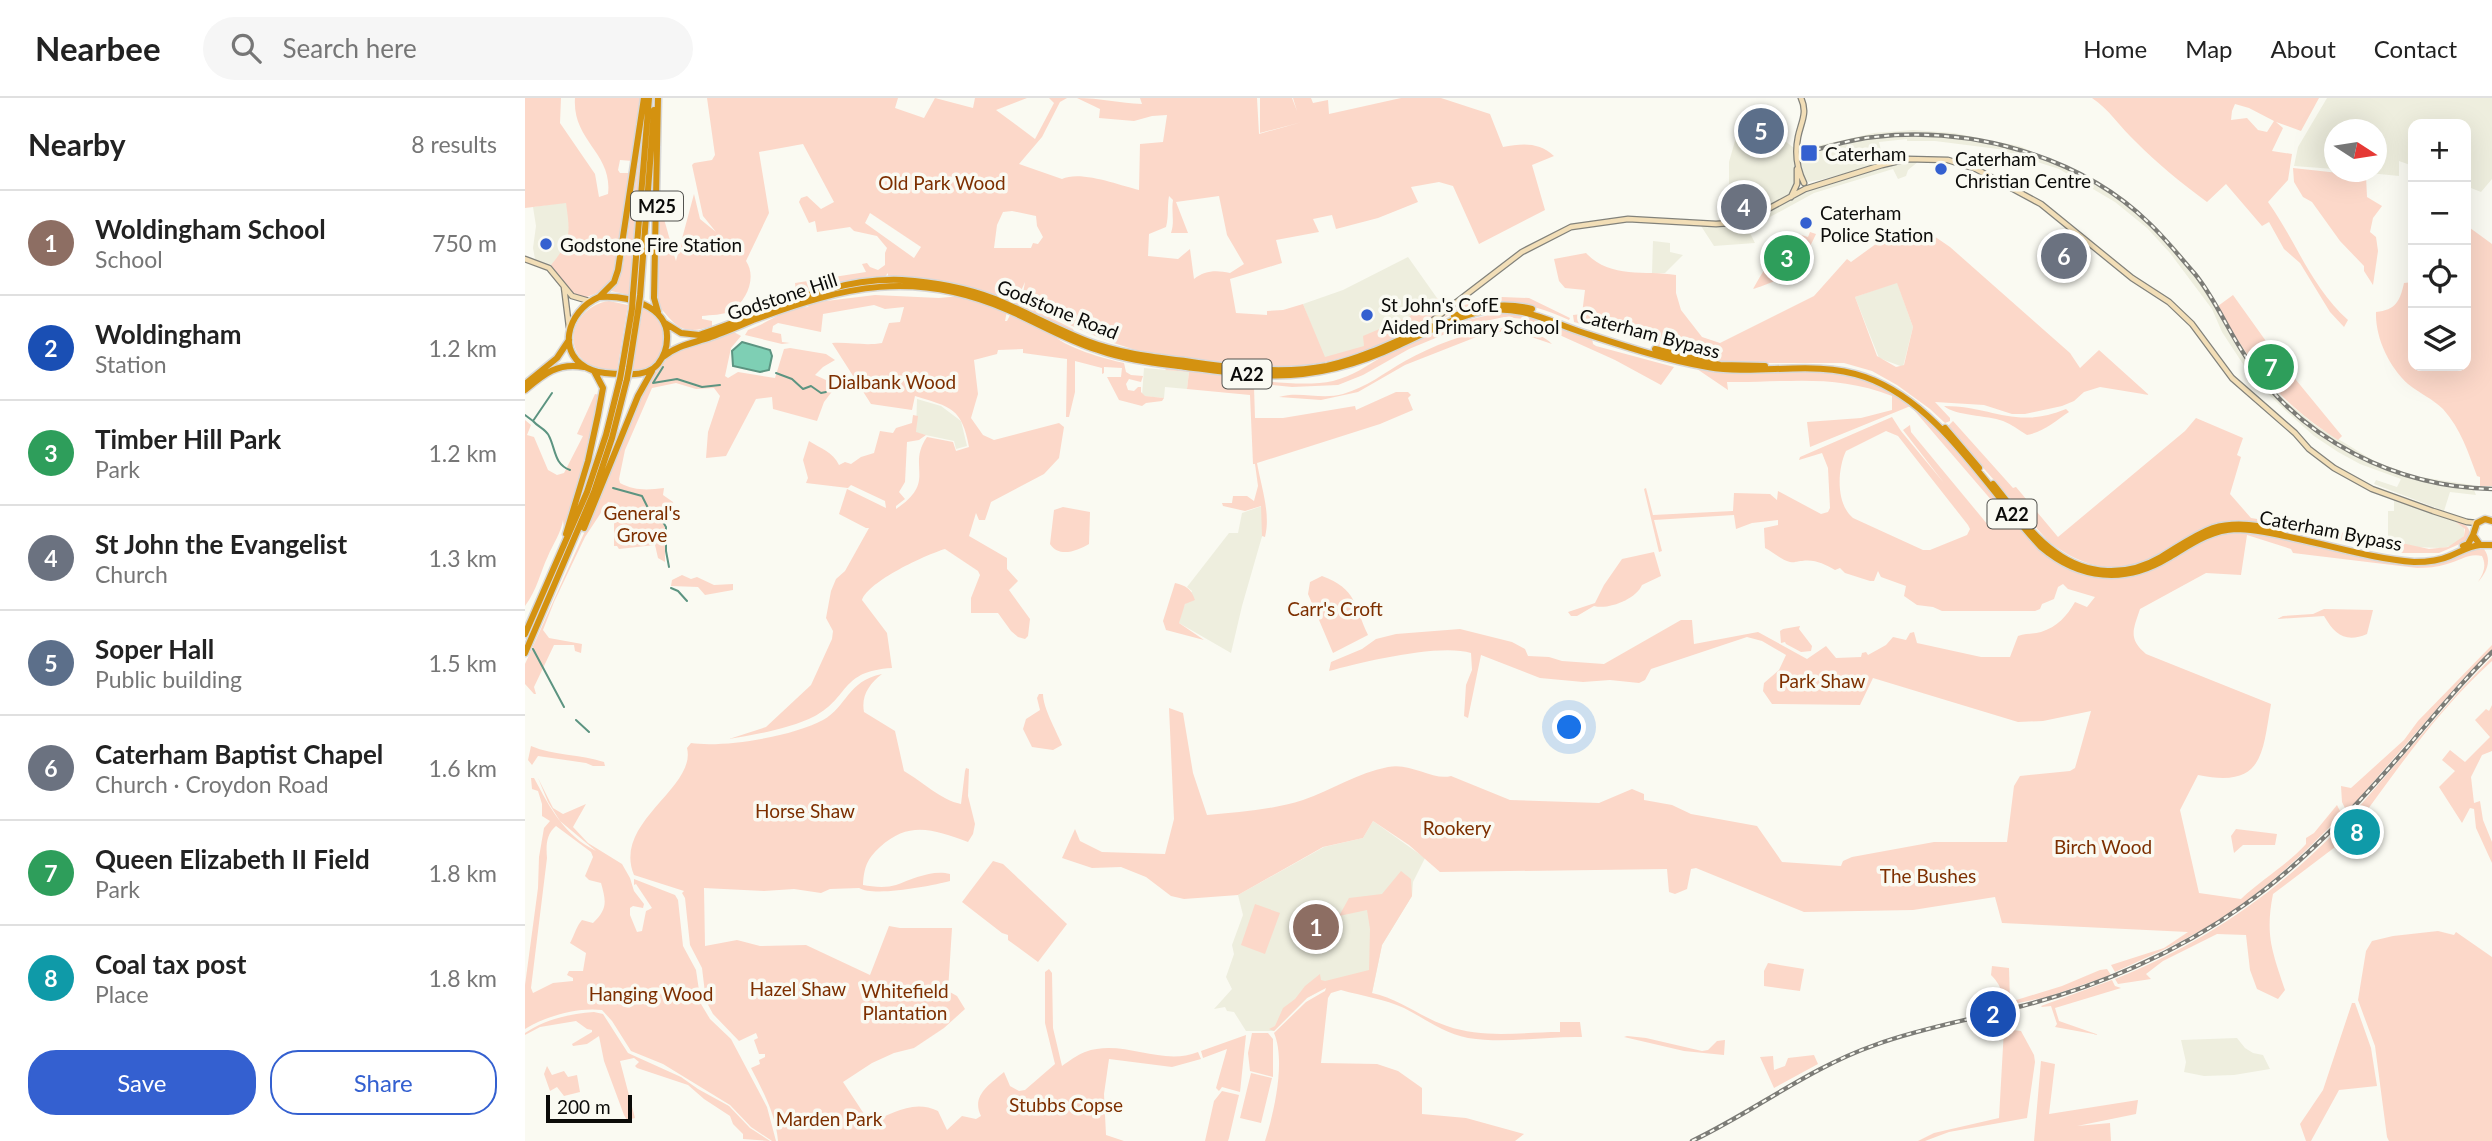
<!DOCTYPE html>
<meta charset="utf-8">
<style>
:root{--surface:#fff;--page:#f6f6f6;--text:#222;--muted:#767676;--line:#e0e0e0;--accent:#3460d0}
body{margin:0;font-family:Lato,sans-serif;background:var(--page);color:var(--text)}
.controls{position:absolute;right:21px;top:21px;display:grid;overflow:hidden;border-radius:14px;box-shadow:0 7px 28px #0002}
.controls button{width:63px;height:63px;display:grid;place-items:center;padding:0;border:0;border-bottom:2px solid var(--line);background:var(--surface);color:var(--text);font:35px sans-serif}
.compass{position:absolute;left:1799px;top:21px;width:63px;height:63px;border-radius:50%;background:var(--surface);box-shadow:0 7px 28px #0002;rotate:102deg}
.scale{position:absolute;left:21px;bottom:18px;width:86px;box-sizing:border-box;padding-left:7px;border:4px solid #0b0b09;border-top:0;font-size:19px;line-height:24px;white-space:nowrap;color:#0b0b09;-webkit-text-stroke:5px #fafaf2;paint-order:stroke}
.you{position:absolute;left:1045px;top:630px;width:24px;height:24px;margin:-18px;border:5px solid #fff;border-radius:50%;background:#1a73e8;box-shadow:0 0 0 10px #1a73e833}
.badge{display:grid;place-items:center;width:46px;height:46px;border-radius:50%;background:var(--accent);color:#fff;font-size:23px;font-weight:700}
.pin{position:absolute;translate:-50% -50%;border:4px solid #fff;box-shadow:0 2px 7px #0006}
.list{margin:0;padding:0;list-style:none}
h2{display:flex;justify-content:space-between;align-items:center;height:91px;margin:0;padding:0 28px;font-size:30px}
h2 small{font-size:23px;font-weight:400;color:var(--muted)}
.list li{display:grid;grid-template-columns:46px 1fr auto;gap:21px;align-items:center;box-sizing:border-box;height:105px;padding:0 28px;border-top:2px solid var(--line)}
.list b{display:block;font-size:26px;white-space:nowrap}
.list p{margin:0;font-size:23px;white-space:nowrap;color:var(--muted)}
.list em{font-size:23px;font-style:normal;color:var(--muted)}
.actions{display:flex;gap:14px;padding:21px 28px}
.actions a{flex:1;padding:16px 0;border:2px solid var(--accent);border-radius:28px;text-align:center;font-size:24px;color:var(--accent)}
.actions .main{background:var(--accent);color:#fff}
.icon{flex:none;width:38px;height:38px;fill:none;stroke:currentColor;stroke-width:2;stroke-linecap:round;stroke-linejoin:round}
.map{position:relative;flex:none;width:1967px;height:1043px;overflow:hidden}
header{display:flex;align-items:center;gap:42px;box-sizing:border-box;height:98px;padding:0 35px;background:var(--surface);border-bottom:2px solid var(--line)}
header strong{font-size:33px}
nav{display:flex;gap:38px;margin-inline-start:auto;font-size:24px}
.search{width:490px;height:63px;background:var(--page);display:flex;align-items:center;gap:18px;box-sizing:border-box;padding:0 24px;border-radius:38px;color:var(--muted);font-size:26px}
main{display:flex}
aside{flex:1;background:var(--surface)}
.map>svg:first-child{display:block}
</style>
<header>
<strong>Nearbee</strong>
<div class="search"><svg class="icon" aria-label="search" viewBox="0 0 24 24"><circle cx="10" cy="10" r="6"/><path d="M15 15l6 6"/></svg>Search here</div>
<nav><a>Home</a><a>Map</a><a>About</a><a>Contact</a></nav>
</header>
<main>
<aside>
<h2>Nearby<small>8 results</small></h2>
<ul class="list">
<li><span class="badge" style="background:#8d6e63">1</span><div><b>Woldingham School</b><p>School</p></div><em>750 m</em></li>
<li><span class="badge" style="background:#1a4fb4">2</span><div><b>Woldingham</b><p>Station</p></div><em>1.2 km</em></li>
<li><span class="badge" style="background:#2e9e5b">3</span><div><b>Timber Hill Park</b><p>Park</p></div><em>1.2 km</em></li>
<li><span class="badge" style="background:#6b7280">4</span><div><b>St John the Evangelist</b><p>Church</p></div><em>1.3 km</em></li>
<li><span class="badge" style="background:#5c6f8a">5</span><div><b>Soper Hall</b><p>Public building</p></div><em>1.5 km</em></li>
<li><span class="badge" style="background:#6b7280">6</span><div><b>Caterham Baptist Chapel</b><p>Church · Croydon Road</p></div><em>1.6 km</em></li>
<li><span class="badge" style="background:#2e9e5b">7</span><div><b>Queen Elizabeth II Field</b><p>Park</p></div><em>1.8 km</em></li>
<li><span class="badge" style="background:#0f9aa8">8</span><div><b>Coal tax post</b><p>Place</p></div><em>1.8 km</em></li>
</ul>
<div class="actions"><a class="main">Save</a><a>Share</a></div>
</aside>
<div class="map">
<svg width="1967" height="1043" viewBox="0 0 1967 1043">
<rect width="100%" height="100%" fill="#fafaf2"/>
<path fill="#eeeede" d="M1802,0H1967V81L1956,94L1941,88V26H1888V68L1874,63V78L1834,74H1852V32H1810L1809,71L1769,68L1773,49Z
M1218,15L1231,17L1249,35L1237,47L1241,51L1260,43L1269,50L1271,84L1266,96L1236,113L1232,110L1230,89L1204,90V64Z
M1388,32L1429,35L1494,48L1552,72L1595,98L1652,151L1679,186L1722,256L1757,300L1790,327L1851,364L1889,378L1947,387L1951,397L1925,394L1919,413L1849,386L1851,382L1872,389L1876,381L1835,366L1813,354L1789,338L1761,313L1740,293L1720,269L1697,234L1687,211L1645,155L1622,130L1590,104L1534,71L1473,51L1410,43H1382V41L1354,44L1359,65L1295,82L1283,84L1279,82L1274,52L1349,35Z
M1394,63L1383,72L1381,78L1373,81L1368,71L1289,95L1223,131L1230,145L1189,148L1176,128L1221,127L1282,91L1381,64Z
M41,104L45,123L44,140L34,158L27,167L10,161L8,150L11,128L8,109Z
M1128,143L1145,145V154L1158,157L1140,175H1127Z
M883,159L912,200L915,207L874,235L830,252L799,260L778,206L818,192Z
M1372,184L1388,229L1378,269L1354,260L1330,199Z
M619,270L664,274L662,291L640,289L639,300L617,298Z
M392,301L416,308L436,323L442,348L431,351L429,343L391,335Z
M1869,402L1928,422L1939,430V438L1927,448L1916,450L1889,449L1863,442V413H1869Z
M737,408L738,435L717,508L706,555L654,525L655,516L667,493L662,489L704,435H713L717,415Z
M848,723L900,760L888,784L887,798L857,847L847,895L801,889L782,900L749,933H721L709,914L702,913L700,909L689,911L707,891L701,879L709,856L707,847L718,817L713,797L799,749L838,740Z
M1712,940L1720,950L1728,955L1738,957L1745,971L1709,977L1679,978L1659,974L1661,964L1656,942Z"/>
<path fill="#fcd8c9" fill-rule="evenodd" d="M0,0H36L35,25L70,76L74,99L83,96C88,55 47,43 50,0H116L108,63L95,62L93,72L95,75H106L93,165L86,184L72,195L57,201L48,197L26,167C47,142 45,134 41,105L0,110Z
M182,0H373L370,10L399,20L410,0L448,10L450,0H502L471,12L510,41L529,5L524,0H542L535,4L517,39L494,66L537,81C555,72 594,87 614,92L615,46L638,44L642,17L627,18L609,23L574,20L575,11L552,0C575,0 595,5 617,6L615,0H732L734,36L777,24L735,35V0H767L772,13L768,0H786L788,5L803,2L804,16L876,0H916L965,16L978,49C998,45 1014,44 1029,58L1007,67L1020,112L954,146L928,88L914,84L886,89L893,104L853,120L811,131L807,117L788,121L794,134L751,142L757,165L705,181L711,215L742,217V213L758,212L778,206L800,259L839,248L838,238L885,218L912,200L920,213C878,242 821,264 771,268C737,271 703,266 669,261C647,258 622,256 601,249C566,238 536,222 502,208L497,201L500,184L495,195L496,205L548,231L550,235C540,231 529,227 520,222C510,217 501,210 491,206C450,190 408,180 363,180V175L358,181L308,187L271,196L270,185L341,174L337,166L342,165L345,169L353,172L360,167V155L362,150L352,138L329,133L325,129L292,134L290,123L284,125L274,104L276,100L282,98L296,111L309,104L278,46L234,54L244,115L221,163C232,179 222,203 206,213C199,217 185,217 177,218V221L187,223V228C155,239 150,226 131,205L135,110C142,128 145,145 151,163L169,96L175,121L191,134L178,118L167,67L169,65L187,62L190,57ZM644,98L648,102C646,114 650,123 646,135H663L651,104L694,98L702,137L719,166L705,175C692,172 680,172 669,181L665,151L653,161L623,158L624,136L641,129C644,118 642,109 644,98ZM487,113L511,118L512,128L518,139L513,146L508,145L506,150H469L472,127L478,114ZM345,115L396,149L389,160L340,125Z
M1567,0H1794L1776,33L1751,24L1758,30L1747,53L1767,56L1763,82L1743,104C1771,143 1786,189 1823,222L1819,229L1805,214L1775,165L1759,151L1744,124L1737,128L1701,86L1682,104C1656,85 1632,65 1610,43C1595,29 1584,11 1567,0ZM1710,6L1724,10L1749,23L1742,34L1733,32L1722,20L1706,22L1707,13Z
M116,48L104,197L86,193L94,181L98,168Z
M1768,70L1841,78L1842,99L1857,108L1848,120L1845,134L1851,139L1853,153L1848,187L1839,173V168L1815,143L1787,104L1778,99L1769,84Z
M1941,127L1967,146V388H1955V379L1952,378C1943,354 1936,331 1918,311C1908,301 1894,295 1883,286C1864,269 1850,239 1851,214C1871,212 1875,203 1879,185L1888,184V268H1941Z
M1382,131L1406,136L1425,149L1545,255L1555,270L1574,252L1624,297L1575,289L1559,294L1549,303L1537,308L1500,316H1487L1459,307L1410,304L1425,320V323L1420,325L1405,311L1372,287L1347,273L1319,265H1212L1174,260L1049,224L1048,217L1057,216L1060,192L1040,190L1034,183L1029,161L1061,155C1085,181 1120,172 1151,177V195L1156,212L1177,239L1195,245L1289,198L1322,161L1326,164L1366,135ZM1372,185L1388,229L1379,267L1371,269L1352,258L1330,199Z
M1285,134L1291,136C1276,169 1264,180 1228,191C1240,170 1251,150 1270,135L1283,139Z
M350,197L414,200L435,198L482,213L480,223H482L485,217L527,235C536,249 584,262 599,265L601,274L606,277L618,278L616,284L604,281L601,286L603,292L609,293L613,289H616V294L620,298L639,300L637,303L621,305L617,308L594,302L582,279H596L597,270L579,269V275L577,276V270L550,263V294L544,319H541L542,261L498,255V251L473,252L472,256L449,262L453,296L446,320L458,337L469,342L534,325L539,329L534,360L519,376L466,404L460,422H454L451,415L444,438L482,460V471L493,483L484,492L505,521L503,538L500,541L493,539L486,533L473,515H446V500L455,477L453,473L420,451C400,457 344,483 337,502L362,535L367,570C315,573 325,599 290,618C264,631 232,636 204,641L241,629L286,587L307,541L308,533L301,520L306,493L311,481L320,473L344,430H341L314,416L322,391L361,410L360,403L326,387L323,390L281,385L283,380L278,362L284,343C295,350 308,354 314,367L320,364L326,366L336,359L349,355L355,333L368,335L371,330L387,325L388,317L393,318L391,334L401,337L394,342L382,344L380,384L374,394L380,401L371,408V411C413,383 381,369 402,339L428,344L431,353L444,349C437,310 426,309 390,298L387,312L346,306L307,245C325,244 340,248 357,245L364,225L375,224L379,209L360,211L349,207L298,216L296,234L253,225L248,228L247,234L256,236L257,244L265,245L257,246L220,237L223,232C244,225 260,209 283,209L285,205Z
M1708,197L1753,260L1817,338L1813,342C1755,305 1726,268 1693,208Z
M977,199L1004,200L1045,220L1044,222C996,200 967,199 918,220L930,209Z
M84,203L103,207L92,273C81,272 69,271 60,264C34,241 56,206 84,203Z
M118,209C150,228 147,270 107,274Z
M986,215L1003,217L1067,240L1068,246L1071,248L1149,269L1136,287L1090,262L999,221L979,219L942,227L884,251L838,277L813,287L767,289L737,286L729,289L730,320H758L830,308L831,312L871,294H883L886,297L883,300L888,312L855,326L732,365C736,388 746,416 740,439L737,438L736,408L720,413L698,408L697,405H707L708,398H722L729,403L733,388L730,366H728L725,297L662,291L664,274L640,272L643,269C687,275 767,292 808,283C828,278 843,267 860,257C899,236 941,217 986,215Z
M971,230C991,230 1013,232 1027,246L992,234H964L880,267L833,294L796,302L754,299C774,293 797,302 818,296C842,289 859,275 880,263C909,247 939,236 971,230Z
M209,234L216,238L206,250L200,278L203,280L213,274L250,280L259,251L265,250L301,256L310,262L298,269L290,277L312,287L299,304L292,323L248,311L247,299L231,301L201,358L181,360L183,334L195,298L189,290L171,291L151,285L127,290L100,352L94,381L95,385C110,393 123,392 139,390L138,397L148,404L149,409H138L140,418V464L133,460L130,447L94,451L92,448H89V421L91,410L89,406L83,404L60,439L29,504L18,532L24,540L57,546L56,555L50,553L49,547H29L9,589L11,596H9L0,586V566L79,391L120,288L146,256Z
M1072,241L1158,265L1323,276L1362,290L1388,307L1285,349L1282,324L1336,320L1367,312V298C1309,275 1261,285 1202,284L1203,292L1172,271L1073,244Z
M70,296L75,297L57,374L39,431L38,422C36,435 28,446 23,458C15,475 12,492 0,508V322L6,327L2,337L9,339L23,372L32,377L39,375L58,338L52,336Z
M1419,308C1468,308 1490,332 1541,311L1544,314C1530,323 1519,334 1502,337C1494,332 1486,326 1478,323C1462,317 1430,318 1419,308Z
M1388,311C1407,314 1489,422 1507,443C1545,478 1588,494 1637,467C1660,454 1682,435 1709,434C1762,431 1823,460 1876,464C1889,465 1906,465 1919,463C1933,460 1944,449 1959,451C1967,462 1962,474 1953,484C1958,476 1962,468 1957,458C1943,455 1935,463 1922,466C1912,469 1902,470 1892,470L1768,455L1766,451L1722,437L1716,477L1681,475L1615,511C1608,532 1603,541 1621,556L1746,606C1737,658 1738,690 1673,677L1655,712L1674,795L1716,801C1737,781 1762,767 1781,746V740L1789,735L1812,707L1817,717C1781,753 1743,790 1700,818C1665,841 1627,857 1590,874L1586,867L1639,850L1663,834L1477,825L1470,799L1388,812L1279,814L1171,770L1166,771L1162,791L1150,796L1144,794L1142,771L915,774L884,747L848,723L838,740L798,749L713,797L659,801L646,798L621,779L596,769L567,770L537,760L550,731L555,743L577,754L640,756L649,721L644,610L658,615L668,675L682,717C713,714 747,712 778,702C807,692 832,675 863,669C886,664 908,683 926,678L985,702L1074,705L1107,691L1119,696V702L1147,707L1166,716L1232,728L1257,764L1316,768L1318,763L1327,759L1409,744H1482L1489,688L1495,678L1545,673L1550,670L1566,613L1518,623L1493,624L1348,580L1335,607L1247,606L1238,593L1239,585L1254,572L1261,557L1237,543L1222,539L1126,571L1120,582L1114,585L1085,582L1058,584L1015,580L956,557L943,620L939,618L941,587L947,572L946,555C915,545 837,564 804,573L806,564L837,551L851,541L871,536L935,531L987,544L1000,551L1003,558L1024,559L1037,563L1079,566L1156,522H1167L1169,546L1233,534L1282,561L1301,548L1311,560L1336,559L1337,555L1341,554L1343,557L1361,547L1368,539L1381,542L1385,535L1389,534L1392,545L1456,559H1485L1493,538C1501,535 1508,536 1516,534C1532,529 1542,518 1550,504L1562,509L1570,499L1543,491L1538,486L1533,489L1529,501L1517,506L1515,511L1510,513H1417L1408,509L1392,507L1379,498L1381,488L1356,479L1353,473L1349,483H1345L1320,475L1315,470L1310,472C1299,466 1290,461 1277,463C1271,463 1271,465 1265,464C1256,462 1248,454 1240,450L1239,430L1253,427V422L1227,425L1211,431L1209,417L1129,422L1137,453L1134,454L1119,391L1121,390L1128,417L1208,413L1209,395L1245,396L1252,402L1253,393L1296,416L1303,414L1305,410L1303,370L1297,355L1274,362L1275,359L1367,319L1376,333L1419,385L1378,332L1385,327L1386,334L1463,427L1474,411ZM1361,333L1373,338L1443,427L1445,431L1442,437L1405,452H1398L1328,420C1311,406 1312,372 1321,353Z
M1671,320L1718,340L1712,357L1716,359L1705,396L1726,420L1863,442L1904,451L1923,449L1939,438L1940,431L1928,422C1940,426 1947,428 1944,442L1914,455H1878L1715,422C1675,425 1656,450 1621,464C1586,478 1551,465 1523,443L1422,329L1428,323L1488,390L1491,389L1533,439L1660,333Z
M538,409L565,414L564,446C552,453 534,460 525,446L529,412Z
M1129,454L1136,478L1117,487C1111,501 1084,512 1069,508L1052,518H1046L1043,514L1070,505L1079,487L1097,461Z
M157,477L166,481L172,479L189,487L208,486V492L180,497L173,489L146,488L147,482Z
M797,478C832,491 829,507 843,537L808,555L783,496L785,484Z
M650,485C661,488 666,490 670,502L660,506L654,525L679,542L641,532L638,523Z
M1799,511L1848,512L1842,536C1821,545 1810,537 1799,518L1752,521L1758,518L1788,516Z
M1275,528L1274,531L1287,548L1286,553L1276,554L1261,546L1260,544L1256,545L1255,533L1258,531Z
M1967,547V552L1936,583L1822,714L1817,704L1816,688L1826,690L1879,642L1893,623Z
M1967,559V563C1914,611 1872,671 1830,729L1826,718L1937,590Z
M357,576C344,586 336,598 339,614L370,633L379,673C398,684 416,702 436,706L440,673L441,670L444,671L443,698L450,726L448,736L443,744C409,732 385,722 355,749C342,761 339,769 338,787C348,789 362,790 371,787C387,781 408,771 425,776V783C406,788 349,799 334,790L305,791L296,795L269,791L239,793L179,790L180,848L212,842L235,848L281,847L345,877L364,828L375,830H427L423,893L432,898L440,911L419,930L389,950L369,955L347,965L318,984L345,1025C367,1016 388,1001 413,1013L422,1032L437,1018L451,1021L456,1018C446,998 464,987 479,974L485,988L494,993L500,992L530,966L520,925V874L524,871L527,875L528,930L537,968C544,963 552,957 560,954C598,940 636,969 673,954L676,961L647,969L584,961L579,996L581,1037L599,1043H253C251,1017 238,993 226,970L235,966L234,962L240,959V956H234L229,942L233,940L231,935L214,943L188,916L181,903L177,870L165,847L160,800L157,795L159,793L109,777C87,724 172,690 162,650L166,645C199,650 269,638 298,622C322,609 322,583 357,576Z
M514,596H518C518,610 531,632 537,647L528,652L507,649L498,631L501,621L515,612L512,600Z
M1967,607V653L1957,657L1946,679L1949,705L1955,703L1958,722L1967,744V765L1951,730L1949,711L1945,710L1937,725L1914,689L1930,673L1917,662L1925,652L1940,664L1965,639L1950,622L1961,611L1964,613Z
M6,648C29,658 55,656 79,664L80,668H68L61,665L13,658L7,667L3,662Z
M6,680H9C25,710 39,737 71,753L35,723L23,704L13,680L28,710L38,716L61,706L48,729L63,745L97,766L105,780L109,793L119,806L118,810L108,808L105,810V817L112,834L117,833L121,813L127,810L111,786L109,787V781L150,797L153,802L158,848L171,872L176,906L185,921L206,941L242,1009L251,1043H247L226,1029L205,1007L138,966L106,953L87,923L77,912C53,909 21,918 0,931V887L13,790L14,759L19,730L25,723L17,718V706L13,693L7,691ZM31,728L66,754L68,759L60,778L64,782L76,785C81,803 83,811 68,825L57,822C52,827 49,838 45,845L61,855L58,873H44L42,877L48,880V883L28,885L8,895L6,890L22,760C21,748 21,736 31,728Z
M1819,725L1818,743L1748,796C1740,837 1747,853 1760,892L1753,901L1732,891L1725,872L1721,837L1692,836L1638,863L1621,876L1626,881L1593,886L1590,881C1676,847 1755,793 1819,725Z
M1711,731L1752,736L1750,747H1718L1709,755L1706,738Z
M468,763L478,766L542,826L513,864L483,842V837L477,835L437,804Z
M876,773L886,781L887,798L857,847L847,895C875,901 895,919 922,928C959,941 997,934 1035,934V924H1055L1057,939C1019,938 982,946 943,940C918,935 901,921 879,910C860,901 837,898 816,892L806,895L803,900L796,965L852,966L873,973L897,990V1016L941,1020L999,1036L990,1043H740C749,1015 761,963 749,935L781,904L800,893L801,890L782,900L749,933L744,931L750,928L758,910L770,901L780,888L795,876L796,882L800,883L844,872L845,831L842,812L814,818L824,800L857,796Z
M730,806L755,815L740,856L716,847Z
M1913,833L1929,837L1931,834L1967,859V1043H1864L1862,1039L1850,948L1833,902L1841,853L1847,843L1868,838Z
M1243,865L1279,871L1275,893L1239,888V873Z
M1467,868L1484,870L1485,904L1537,888L1575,872L1582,871L1586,877L1522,899L1469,910C1482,899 1476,887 1466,877Z
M1587,882L1590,888L1596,890L1530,910L1534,923L1574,937L1530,929L1532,926L1526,908L1517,909L1516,908Z
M1827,905H1830L1846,950L1852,988L1814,992L1786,1043H1781L1775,1026L1798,992Z
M69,914L78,916L103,955L156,979L173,991L204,1008L225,1030L245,1043L218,1041V1036L208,1026L205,1018L179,1001L163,987L112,970L110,968L114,964L109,960L95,963L110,1020L102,1022L99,1017L79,963L74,938L62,946L48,948L47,946L67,934V932L62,931L51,923L15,929L0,937V935C19,922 46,915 69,914Z
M1479,931L1496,933L1509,957L1510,964L1502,1020L1424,1034L1400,1043H1393L1409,1035L1474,1020Z
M727,935H743L748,941V979L725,973L723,955Z
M721,937L715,994L697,989L694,993L691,990L702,951L678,960L676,953Z
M1102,938L1121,940L1177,953L1183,952L1192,943L1200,942L1199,957L1159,953L1099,939Z
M1289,957L1293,966L1249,990L1235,959L1248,958L1249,972L1260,968L1263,960Z
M1516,963L1530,966L1524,1016L1613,1002L1611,1016L1552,1028L1585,1025L1586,1043H1509Z
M22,968L27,977L39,973L43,979L52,977L55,994L39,998L32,989L25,993L19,976Z
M726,975L747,980L736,1025L715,1020Z
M697,993L714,997L704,1040L703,1043H680L689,1003Z"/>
<path fill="#7ecfb4" stroke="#5c9481" stroke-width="2" d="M217,244L245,252L247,258L244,272L235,274L208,268L207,253Z"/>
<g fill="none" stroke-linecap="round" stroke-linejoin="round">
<path stroke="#5c9481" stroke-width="2" d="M138,269L128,285L152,281L177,289L195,287
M251,275L267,281L278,291L286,288L296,295L301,294
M0,317L8,323L27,295
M8,323C13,329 21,331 24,338C31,352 29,366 45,372
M88,390L117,398L125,414L135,419L141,429V453L144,469
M146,490L153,493L162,503
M8,551L39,609
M51,622L64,634"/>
<defs>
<path id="secondary" d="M1276,0C1283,15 1276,24 1273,39C1270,54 1272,71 1279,85
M1266,99L1272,86V71
M0,161L24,170L47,198L64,203
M39,189L44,229
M899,229L997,154L1046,129L1103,121L1191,126L1219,124L1280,91L1357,67L1382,61L1423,62L1451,71L1516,106L1607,180L1644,204L1667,226L1707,280L1770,335L1784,351L1809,370L1847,391L1908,413L1942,424L1952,425"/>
<path id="highway" d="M133,0L129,200L133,214
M108,196L124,0
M75,198L89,184L93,172L119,0
M115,198L129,12
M74,199C101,197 144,207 142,241C142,250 139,258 133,266C125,276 112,277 99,276C89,276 77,276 67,272C30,258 41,213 74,199Z
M929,218C955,208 979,204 1007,211
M140,225L156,235L174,237C241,215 305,179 377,182C409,184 441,190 470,201C501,214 531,231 562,243C593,255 627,259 660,263C707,270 755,277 802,268C838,260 872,243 906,228
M1130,251L1195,267L1240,268
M138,259C152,247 169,245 186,239C200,234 214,228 228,222C320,188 389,171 483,212C513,225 541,242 573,252C601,262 631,265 661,269C686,272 711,276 736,277C785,280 830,268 874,247C901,235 929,219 958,213C995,206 1025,224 1059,235C1099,248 1141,262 1183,269C1234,278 1289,261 1340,279C1415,305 1463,393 1516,449C1555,482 1600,486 1643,460C1665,447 1685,432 1711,431C1730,431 1750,436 1769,440C1808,448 1849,461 1889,464C1901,464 1914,463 1925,458C1935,454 1944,448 1955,447
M97,270L107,211
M104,270L113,213
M0,286L32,260L44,242
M0,292C19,276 33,264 59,269
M1420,330L1454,370
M1468,386C1487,409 1505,436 1530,454C1562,478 1602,479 1636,459C1653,449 1669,437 1688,430C1711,423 1735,427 1757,433
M1967,423L1960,421L1952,425L1948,437L1955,447H1967
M59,430L113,298L127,273
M41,436L63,363L73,317L78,290L69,273
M1938,448L1943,446L1948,437
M0,536L62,394L81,337L95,281
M0,555L69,394L87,340L102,281"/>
</defs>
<use href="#secondary" stroke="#82827b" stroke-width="7"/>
<use href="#highway" stroke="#d8d8d8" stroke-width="9"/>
<use href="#secondary" stroke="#f2deb7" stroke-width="4.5"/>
<use href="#highway" stroke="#d49210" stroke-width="6"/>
<defs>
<path id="rail" d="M1281,54C1304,49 1326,41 1349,39C1444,28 1554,57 1624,125C1640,140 1655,159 1670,176C1691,202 1704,235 1723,262C1776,342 1872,389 1967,391
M1167,1043C1230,1013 1284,970 1350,947C1396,930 1445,922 1493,909C1572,889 1652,855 1719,807C1780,764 1830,709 1879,653C1908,619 1935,585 1967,554"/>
</defs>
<use href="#rail" stroke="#7c7c77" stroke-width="4.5"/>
<use href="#rail" stroke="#fafaf2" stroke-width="2" stroke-dasharray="5" stroke-linecap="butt"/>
<defs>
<path id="highway-bridge" d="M107,211L108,196
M113,213L115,198
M95,281L97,270
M102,281L104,270"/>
</defs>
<use href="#highway-bridge" stroke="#d8d8d8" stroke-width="9" stroke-linecap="butt"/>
<use href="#highway-bridge" stroke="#d49210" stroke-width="6"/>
</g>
<g fill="#3460d0" stroke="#fafaf2" stroke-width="2.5">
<rect x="1275" y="46" width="18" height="18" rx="3.5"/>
<circle cx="1416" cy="71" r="7"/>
<circle cx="1281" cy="125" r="7"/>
<circle cx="21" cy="146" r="7"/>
<circle cx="842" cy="217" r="7"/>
</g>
<g text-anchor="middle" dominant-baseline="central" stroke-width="7" stroke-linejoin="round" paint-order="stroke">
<g fill="#fafaf2" stroke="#53534f" stroke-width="2">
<rect x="106" y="93.5" width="52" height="29" rx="5"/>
<rect x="697.5" y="261.5" width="49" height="29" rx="5"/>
<rect x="1462.5" y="401.5" width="49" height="29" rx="5"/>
</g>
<g font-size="18" font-weight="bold" fill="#0b0b09">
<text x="132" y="108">M25</text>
<text x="722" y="276">A22</text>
<text x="1487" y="416">A22</text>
</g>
<g font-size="19" fill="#0b0b09" stroke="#fafaf2" text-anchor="start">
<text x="1300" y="55">Caterham</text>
<text x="1430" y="60">Caterham<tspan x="1430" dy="22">Christian Centre</tspan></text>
<text x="1295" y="114">Caterham<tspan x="1295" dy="22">Police Station</tspan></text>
<text x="35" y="146">Godstone Fire Station</text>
<text x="856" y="206">St John's CofE<tspan x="856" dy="22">Aided Primary School</tspan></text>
</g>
<g font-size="19" fill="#7d2f00" stroke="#fafaf2">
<text x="417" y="84">Old Park Wood</text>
<text x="367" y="283">Dialbank Wood</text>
<text x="117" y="414">General's<tspan x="117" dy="22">Grove</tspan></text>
<text x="810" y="510">Carr's Croft</text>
<text x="1297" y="582">Park Shaw</text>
<text x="280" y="712">Horse Shaw</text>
<text x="932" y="729">Rookery</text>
<text x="1578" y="748">Birch Wood</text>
<text x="1403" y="777">The Bushes</text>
<text x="273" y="890">Hazel Shaw</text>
<text x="380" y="892">Whitefield<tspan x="380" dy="22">Plantation</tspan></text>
<text x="126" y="895">Hanging Wood</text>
<text x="541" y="1006">Stubbs Copse</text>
<text x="304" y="1020">Marden Park</text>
</g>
<g font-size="19" fill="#0b0b09" stroke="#fafaf2">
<text transform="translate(257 198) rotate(-18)">Godstone Hill</text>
<text transform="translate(533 211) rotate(22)">Godstone Road</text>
<text transform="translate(1125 235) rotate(15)">Caterham Bypass</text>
<text transform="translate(1806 432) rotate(11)">Caterham Bypass</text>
</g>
</g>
</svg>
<div class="controls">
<button>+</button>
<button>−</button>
<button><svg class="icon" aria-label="locate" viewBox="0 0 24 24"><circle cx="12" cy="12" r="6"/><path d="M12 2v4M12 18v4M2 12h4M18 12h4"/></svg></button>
<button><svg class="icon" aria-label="layers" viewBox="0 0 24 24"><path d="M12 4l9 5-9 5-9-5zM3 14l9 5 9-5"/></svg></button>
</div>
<svg class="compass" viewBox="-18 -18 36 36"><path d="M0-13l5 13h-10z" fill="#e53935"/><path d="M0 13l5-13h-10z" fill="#767676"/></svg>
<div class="scale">200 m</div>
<div class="you"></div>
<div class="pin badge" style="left:791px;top:829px;background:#8d6e63">1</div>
<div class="pin badge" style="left:1468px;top:916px;background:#1a4fb4">2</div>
<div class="pin badge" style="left:1262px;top:160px;background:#2e9e5b">3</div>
<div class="pin badge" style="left:1219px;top:109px;background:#6b7280">4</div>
<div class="pin badge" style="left:1236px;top:33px;background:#5c6f8a">5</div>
<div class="pin badge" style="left:1539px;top:158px;background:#6b7280">6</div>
<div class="pin badge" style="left:1746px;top:269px;background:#2e9e5b">7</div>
<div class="pin badge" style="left:1832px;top:734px;background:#0f9aa8">8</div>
</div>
</main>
